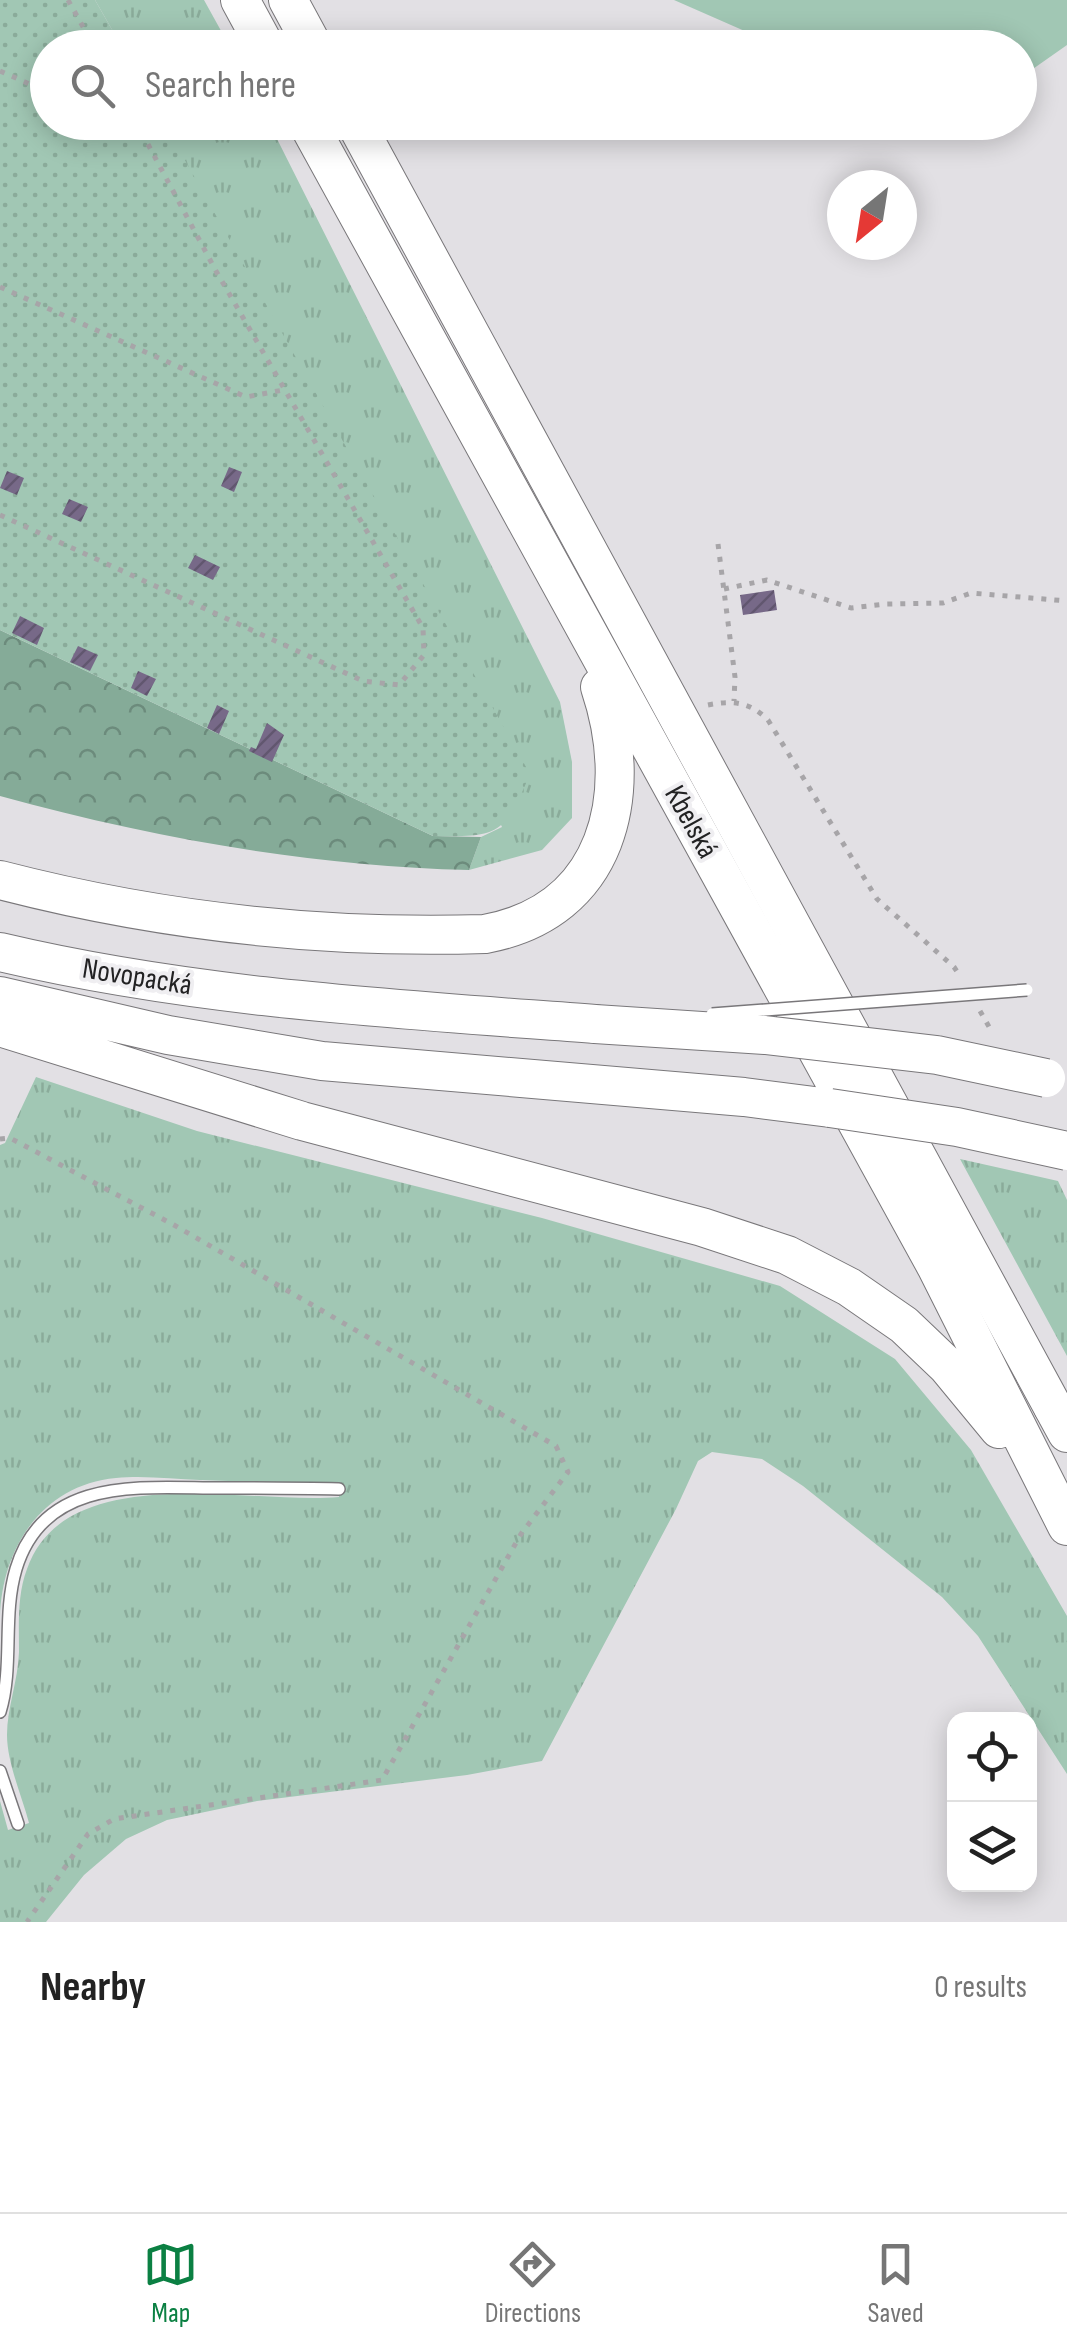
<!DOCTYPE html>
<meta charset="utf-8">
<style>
:root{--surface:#fff;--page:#f2f2f2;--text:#222;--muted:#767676;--line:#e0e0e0;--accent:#0b8043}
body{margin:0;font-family:"Sofia Sans Condensed",sans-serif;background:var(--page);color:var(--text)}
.controls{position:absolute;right:30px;bottom:30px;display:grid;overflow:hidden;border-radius:20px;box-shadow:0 5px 25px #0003}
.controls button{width:90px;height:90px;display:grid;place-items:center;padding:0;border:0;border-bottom:2px solid var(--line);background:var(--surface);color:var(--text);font:50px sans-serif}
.compass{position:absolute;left:827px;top:170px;width:90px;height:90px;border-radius:50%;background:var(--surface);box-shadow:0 5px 25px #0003;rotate:210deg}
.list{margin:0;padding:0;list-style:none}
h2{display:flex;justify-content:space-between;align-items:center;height:130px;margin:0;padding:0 40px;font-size:42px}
h2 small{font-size:32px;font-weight:400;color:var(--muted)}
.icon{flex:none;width:55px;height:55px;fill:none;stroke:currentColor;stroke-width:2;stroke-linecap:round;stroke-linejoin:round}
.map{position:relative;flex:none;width:1067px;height:1922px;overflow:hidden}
.search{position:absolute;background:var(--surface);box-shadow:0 5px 25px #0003;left:30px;right:30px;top:30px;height:110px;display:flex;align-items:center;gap:25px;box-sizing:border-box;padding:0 35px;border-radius:55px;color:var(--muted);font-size:38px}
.sheet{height:290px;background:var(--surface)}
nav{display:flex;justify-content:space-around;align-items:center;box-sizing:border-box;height:140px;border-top:2px solid var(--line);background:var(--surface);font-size:28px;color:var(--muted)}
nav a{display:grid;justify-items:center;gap:5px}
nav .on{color:var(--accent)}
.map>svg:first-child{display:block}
</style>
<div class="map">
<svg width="1067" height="1922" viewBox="0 0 1067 1922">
<defs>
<pattern id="grass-tufts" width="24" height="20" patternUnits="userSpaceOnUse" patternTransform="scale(2.5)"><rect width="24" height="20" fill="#a1c7b4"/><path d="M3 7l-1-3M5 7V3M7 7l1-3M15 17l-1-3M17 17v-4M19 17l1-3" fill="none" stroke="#8aab9a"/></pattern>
<pattern id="forest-crowns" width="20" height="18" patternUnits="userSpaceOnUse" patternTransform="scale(2.5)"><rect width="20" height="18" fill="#85ab98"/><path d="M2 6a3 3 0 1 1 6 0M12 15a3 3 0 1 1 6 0" fill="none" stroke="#6c8b7c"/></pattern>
<pattern id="garden-dots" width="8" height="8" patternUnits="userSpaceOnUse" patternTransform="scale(2.5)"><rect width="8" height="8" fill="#a1c7b4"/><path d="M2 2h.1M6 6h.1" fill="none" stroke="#8aab9a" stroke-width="1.8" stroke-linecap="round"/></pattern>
<pattern id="building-hatch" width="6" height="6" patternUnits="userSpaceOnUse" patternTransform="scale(2.5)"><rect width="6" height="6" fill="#776988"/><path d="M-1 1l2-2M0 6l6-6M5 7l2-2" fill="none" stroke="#61566f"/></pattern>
</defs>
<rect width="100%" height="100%" fill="#e2e0e4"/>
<path fill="url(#grass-tufts)" d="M95,0H204L230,47H122Z
M164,123H269L560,702L572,762V818L542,850L469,870L481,837L502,827Z
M36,1077L197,1131L542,1218L780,1286L895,1359L971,1450L1067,1616V1774L978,1636L942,1597L803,1486L762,1459L712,1452L698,1461L676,1509L542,1761L467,1775L257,1801L167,1820L126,1839L84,1875L46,1922H0V1801L8,1830L29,1823C22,1796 7,1763 7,1735C7,1708 18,1681 19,1652C19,1625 17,1595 27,1569C66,1458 248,1505 339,1497V1485C293,1483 247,1482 200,1480C173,1479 143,1475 116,1478C42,1485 2,1548 0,1617V1145L5,1143Z
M960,1159L1058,1181L1067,1200V1356Z"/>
<path fill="url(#forest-crowns)" d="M0,630L433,836L481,837L469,870C310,866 153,838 0,796Z"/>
<path fill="url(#garden-dots)" d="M0,0H95L122,47L48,48V122L164,123L530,774C504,836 498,837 433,836L0,630Z"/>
<path fill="#a1c7b4" d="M674,0H1067V45L1020,78V48L774,47L765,40Z"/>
<path fill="url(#building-hatch)" d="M229,467L242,472L234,492L221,486Z
M7,471L24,478L17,495L0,488Z
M69,499L88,507L81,522L62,514Z
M195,555L220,567L213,580L188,568Z
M774,590L777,610L743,615L740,595Z
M20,616L44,628L37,645L12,633Z
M78,646L98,655L90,671L70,662Z
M138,671L156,679L147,696L131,688Z
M217,705L229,711L219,734L207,728Z
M267,723L284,735L272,762L249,751L251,747L256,749Z"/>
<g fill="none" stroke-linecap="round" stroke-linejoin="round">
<defs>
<path id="service" d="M0,1712C14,1666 2,1616 16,1569C43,1479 135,1487 209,1488C252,1488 295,1488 339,1489
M0,1771L18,1824"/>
<path id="primary" d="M288,0L314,48
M355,122L1067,1433"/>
<path id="trunk" d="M240,0L266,48
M307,122L936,1266L1067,1526
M0,880C158,921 322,939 485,934C609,911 636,794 600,687
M0,952C194,998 396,1009 595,1024
M0,996L168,1035L322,1061L744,1097L830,1108
M0,1027L302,1121L702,1227L787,1255L849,1287L904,1325L947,1366L999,1429
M1053,1407L1067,1425"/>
</defs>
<use href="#service" stroke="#79777a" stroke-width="14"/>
<use href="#primary" stroke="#79777a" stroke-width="40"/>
<use href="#trunk" stroke="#79777a" stroke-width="40"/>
<path stroke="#a7a5a8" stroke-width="5" stroke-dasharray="5 8" stroke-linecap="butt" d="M68,0L95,48
M0,71L48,92
M0,287L246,397L283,390
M0,515L363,681L399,685L424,655L423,628L216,271L136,122
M718,544L735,677L734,701
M724,589L767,580L851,608L886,604L943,603L971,593L1067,601
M708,705C733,700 750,702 768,720L877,899L954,967L960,976
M980,1011L992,1032
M0,1139L10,1138L174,1225L556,1446L568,1472L521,1534L382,1780L114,1819L88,1834L27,1922"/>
<use href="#service" stroke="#fff" stroke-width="11"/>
<use href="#primary" stroke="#fff" stroke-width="38"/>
<use href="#trunk" stroke="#fff" stroke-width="38"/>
<defs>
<path id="service-bridge" d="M712,1014L1027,990"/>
<path id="trunk-bridge" d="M595,1024L765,1035L937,1055L1046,1078
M830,1108L957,1127L1067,1151"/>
</defs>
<use href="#service-bridge" stroke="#79777a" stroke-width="14" stroke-linecap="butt"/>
<use href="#trunk-bridge" stroke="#79777a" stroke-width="40" stroke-linecap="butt"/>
<use href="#service-bridge" stroke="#fff" stroke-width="11"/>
<use href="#trunk-bridge" stroke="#fff" stroke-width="38"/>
</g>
<g text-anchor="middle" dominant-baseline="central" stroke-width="8" stroke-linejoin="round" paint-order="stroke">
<g font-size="30" fill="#222223" stroke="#efeef1">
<text transform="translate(691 822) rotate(61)">Kbelská</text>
<text transform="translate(137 977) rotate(9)">Novopacká</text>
</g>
</g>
</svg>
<div class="controls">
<button><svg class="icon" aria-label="locate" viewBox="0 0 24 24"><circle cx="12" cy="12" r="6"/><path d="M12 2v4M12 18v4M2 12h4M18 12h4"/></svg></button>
<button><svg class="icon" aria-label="layers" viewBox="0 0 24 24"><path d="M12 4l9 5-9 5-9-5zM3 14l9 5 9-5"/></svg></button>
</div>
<svg class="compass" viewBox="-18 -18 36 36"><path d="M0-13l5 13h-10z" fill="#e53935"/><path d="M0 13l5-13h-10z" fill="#767676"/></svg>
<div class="search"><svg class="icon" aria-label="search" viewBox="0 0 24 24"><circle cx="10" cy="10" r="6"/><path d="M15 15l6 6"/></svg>Search here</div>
</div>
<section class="sheet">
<h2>Nearby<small>0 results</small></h2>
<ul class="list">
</ul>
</section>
<nav>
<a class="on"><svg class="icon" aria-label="map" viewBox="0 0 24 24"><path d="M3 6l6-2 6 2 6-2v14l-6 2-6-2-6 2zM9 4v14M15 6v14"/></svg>Map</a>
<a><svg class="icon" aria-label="directions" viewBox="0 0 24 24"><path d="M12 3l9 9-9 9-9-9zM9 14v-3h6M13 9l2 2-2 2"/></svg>Directions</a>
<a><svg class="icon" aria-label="saved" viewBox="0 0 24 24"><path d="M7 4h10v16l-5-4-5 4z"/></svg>Saved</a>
</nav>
